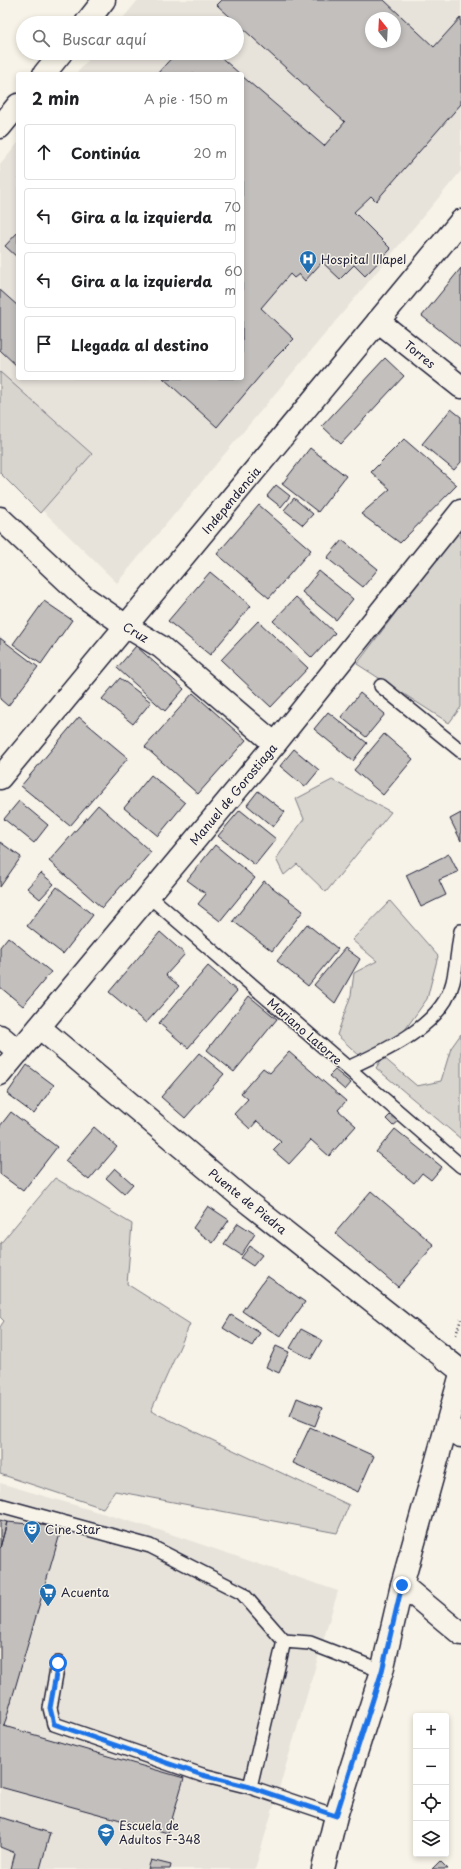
<!DOCTYPE html>
<html lang="es">
<meta charset="utf-8">
<style>
:root{--surface:#fff;--page:#f2f2f2;--text:#202124;--muted:#757577;--line:#e0e0e0}
body{margin:0;font-family:"Playpen Sans",sans-serif;background:var(--page);color:var(--text)}
.controls{position:absolute;right:12px;bottom:12px;display:grid;overflow:hidden;border-radius:4px;box-shadow:0 2px 6px #0003}
.controls button{width:36px;height:36px;display:grid;place-items:center;padding:0;border:0;border-bottom:1px solid var(--line);background:var(--surface);color:var(--text);font:20px sans-serif}
.compass{position:absolute;left:365px;top:12px;width:36px;height:36px;border-radius:50%;background:var(--surface);box-shadow:0 2px 6px #0003;rotate:342deg}
.stop{position:absolute;width:12px;height:12px;margin:-9px;border:3px solid #1a73e8;border-radius:50%;background:#fff}
.stop.end{background:#1a73e8;border-color:#fff;box-shadow:0 1px 4px #0008}
.list{margin:0;padding:0;list-style:none}
h2{display:flex;justify-content:space-between;align-items:center;height:52px;margin:0;padding:0 16px;font-size:17px}
h2 small{font-size:13px;font-weight:400;color:var(--muted)}
.list li{display:grid;grid-template-columns:26px 1fr auto;gap:12px;align-items:center;box-sizing:border-box;height:56px;margin:0 8px 8px;padding:0 8px;border:1px solid var(--line);border-radius:4px}
.list b{display:block;font-size:15px;white-space:nowrap}
.list em{font-size:13px;font-style:normal;color:var(--muted)}
.icon{flex:none;width:22px;height:22px;fill:none;stroke:currentColor;stroke-width:2;stroke-linecap:round;stroke-linejoin:round}
.map{position:relative;flex:none;width:461px;height:1869px;overflow:hidden}
.search{position:absolute;background:var(--surface);box-shadow:0 2px 6px #0003;left:16px;top:16px;width:228px;height:44px;display:flex;align-items:center;gap:10px;box-sizing:border-box;padding:0 14px;border-radius:22px;color:var(--muted);font-size:15px}
.panel{position:absolute;background:var(--surface);box-shadow:0 2px 6px #0003;left:16px;top:72px;width:228px;height:308px;border-radius:4px}
.map>svg:first-child{display:block}
</style>
<div class="map">
<svg width="461" height="1869" viewBox="0 0 461 1869">
<rect width="100%" height="100%" fill="#f7f3e8"/>
<filter id="ink" filterUnits="userSpaceOnUse"><feTurbulence type="fractalNoise" baseFrequency=".025" numOctaves="2"/><feDisplacementMap in="SourceGraphic" scale="8" xChannelSelector="R" yChannelSelector="G"/><feConvolveMatrix kernelMatrix="1 2 1 2 8 2 1 2 1" color-interpolation-filters="sRGB"/></filter>
<g filter="url(#ink)">
<path fill="#e7e3db" fill-rule="evenodd" d="M138,0H461V171L117,583L0,469V165L18,143V378H242V74H76L94,53H237V23H119ZM371,18H395V42H371Z
M0,1483L159,1530L338,1591L255,1869H0Z"/>
<path fill="#d8d5cf" stroke="#7d7c85" d="M0,372L92,454L40,513L0,473Z
M461,526V707L449,723L357,664Z
M332,780L391,812L326,892L297,864L284,875L276,859L304,819L296,799Z
M390,901L438,956L427,999L402,1034L362,1058L337,1035L351,995L354,973L377,961L352,940Z
M461,1034V1139L376,1068L383,1057L417,1086L441,1081L451,1048Z
M55,1178L132,1224L127,1284L190,1324L151,1411L349,1505L337,1533L115,1491L103,1508L0,1474V1327L4,1321L0,1317V1244Z"/>
<path fill="#c2bfbd" stroke="#22223b" fill-rule="evenodd" d="M222,0H384L434,47L461,17V104L376,201L371,196L354,212L391,249L365,276L354,265L340,279L322,262L305,281L299,274L294,278L290,274L261,308L294,339L275,358L217,427L163,378H242V76L324,146L345,122L217,5ZM371,18H395V42H371Z
M176,53H216L240,74H157Z
M18,232V258L5,246Z
M461,268V347L422,316Z
M0,290L18,306V367L0,350Z
M385,358L404,376L341,444L322,426Z
M451,409L461,417V462L454,470L422,444Z
M404,439L457,485L400,543L361,514L390,489L371,472Z
M310,448L346,476L318,512L282,484Z
M276,485L290,496L281,507L267,496Z
M294,498L313,514L303,525L284,510Z
M259,505L311,550L269,598L217,554Z
M342,540L378,569L363,587L327,558Z
M319,571L353,599L336,620L302,592Z
M210,572L251,606L210,655L168,621Z
M296,597L335,633L312,658L273,621Z
M44,601L72,620L41,664L13,644Z
M258,621L308,668L271,707L221,660Z
M0,638L38,667L8,706L0,699Z
M136,646L184,689L165,711L117,668Z
M120,678L151,702L133,724L102,699Z
M193,693L246,740L198,794L145,747Z
M360,693L385,714L366,737L341,717Z
M328,712L367,743L353,761L314,729Z
M79,717L128,758L70,826L21,786Z
M384,734L413,759L383,795L354,770Z
M294,749L319,770L305,787L280,766Z
M151,775L185,803L158,836L124,808Z
M258,791L285,812L273,827L247,805Z
M19,801L48,825L34,843L4,819Z
M98,805L151,852L102,908L49,861Z
M240,810L276,839L255,865L218,836Z
M461,813V841L450,819Z
M0,842L21,857L0,887Z
M215,845L255,878L220,921L198,904L206,894L187,880Z
M449,854L458,872L439,880L446,895L421,907L406,875Z
M41,873L54,884L40,899L27,888Z
M264,881L303,911L272,951L233,921Z
M57,887L93,915L63,954L27,926Z
M307,924L338,949L308,986L277,961Z
M160,932L185,954L166,975L179,986L146,1023L109,992Z
M8,937L51,972L23,1006L0,987V947Z
M345,948L360,959L335,1003L314,985Z
M208,966L237,991L188,1048L159,1023Z
M249,996L277,1019L234,1072L207,1050Z
M289,1052L346,1101L338,1110L356,1126L329,1156L311,1140L289,1164L273,1150L281,1142L257,1121L250,1129L234,1114L248,1099L241,1093L263,1068L270,1073Z
M199,1053L224,1074L185,1118L161,1097Z
M27,1065L54,1085L34,1114L7,1094Z
M335,1070L351,1083L345,1090L329,1076Z
M11,1112L57,1147L23,1191L0,1174V1126Z
M392,1113L399,1121L393,1126L386,1119Z
M94,1127L117,1147L89,1180L65,1161Z
M395,1129L442,1167L431,1180L422,1173L414,1183L376,1152Z
M115,1168L133,1184L124,1194L106,1178Z
M371,1191L434,1245L398,1287L335,1233Z
M208,1206L229,1220L213,1243L193,1228Z
M238,1223L255,1234L241,1255L224,1244Z
M250,1246L262,1255L253,1266L241,1258Z
M267,1276L305,1302L280,1337L242,1311Z
M231,1315L260,1333L252,1346L223,1328Z
M301,1329L322,1340L311,1359L290,1348Z
M276,1346L289,1352L279,1373L266,1367Z
M297,1398L322,1408L315,1426L290,1416Z
M310,1427L374,1456L358,1492L293,1463Z
M0,1520L7,1522L0,1548Z
M7,1522L62,1527L4,1726L184,1778L168,1833L0,1787V1548Z
M0,1817L50,1833L40,1869H11L15,1853L0,1847Z
M151,1860L171,1865L170,1869H148Z
M440,1861L448,1869H432Z"/>
<g fill="none" stroke-linecap="round" stroke-linejoin="round">
<defs>
<path id="service" d="M381,686L461,751
M149,896L461,1166
M348,1068C385,1051 442,1026 453,982C457,965 458,947 461,931
M0,1505L150,1546L242,1593L284,1641L310,1643L382,1671
M58,1663L50,1708L54,1724L202,1775L250,1787L336,1816
M250,1787L284,1641"/>
<path id="minor" d="M378,321L461,387
M0,518L83,596L126,626L161,647L275,744
M39,1027L241,1197L461,1371
M0,1036L19,1052
M0,1074L275,744L461,511
M448,1425L461,1436
M402,1585L461,1634"/>
<path id="tertiary" d="M0,778L461,221"/>
<path id="secondary" d="M86,23L104,0
M44,74L61,53
M0,127L18,105"/>
<path id="primary" d="M323,1869L336,1816L382,1671L402,1585L461,1374"/>
</defs>
<use href="#service" stroke="#22223b" stroke-width="16"/>
<use href="#minor" stroke="#22223b" stroke-width="25"/>
<use href="#tertiary" stroke="#22223b" stroke-width="25"/>
<use href="#secondary" stroke="#22223b" stroke-width="25"/>
<use href="#primary" stroke="#22223b" stroke-width="25"/>
<path stroke="#22223b" stroke-width="2.5" stroke-dasharray="1 3" stroke-linecap="butt" d="M456,1335L461,1319"/>
<use href="#service" stroke="#f7f3e8" stroke-width="13"/>
<use href="#minor" stroke="#f7f3e8" stroke-width="22"/>
<use href="#tertiary" stroke="#f7f3e8" stroke-width="22"/>
<use href="#secondary" stroke="#f7f3e8" stroke-width="22"/>
<use href="#primary" stroke="#f7f3e8" stroke-width="22"/>
</g>
</g>
<g fill="none" stroke-linecap="round" stroke-linejoin="round" filter="url(#ink)">
<path stroke="#1a73e8" stroke-width="5" d="M58,1663L50,1708L54,1724L202,1775L250,1787L336,1816L382,1671L402,1585"/>
</g>
<defs>
<symbol id="hospital-pin" viewBox="-11 -11 22 30"><path d="M0 17L-7.5 6A9.5 9.5 0 1 1 7.5 6Z" fill="#1f6fb2" stroke="#f7f3e8"/><path d="M-5-5h3v3.5h4V-5h3V5h-3V1.5h-4V5h-3Z" fill="#fff"/></symbol>
<symbol id="theatre-pin" viewBox="-11 -11 22 30"><path d="M0 17L-7.5 6A9.5 9.5 0 1 1 7.5 6Z" fill="#1f6fb2" stroke="#f7f3e8"/><path d="M-5-5.5Q0-4 5-5.5V0Q5 5 0 6Q-5 5-5 0ZM-3.3-2.5H-1v1.5H-3.3ZM1-2.5H3.3v1.5H1ZM-2.8 1Q0 5.5 2.8 1Z" fill="#fff"/></symbol>
<symbol id="supermarket-pin" viewBox="-11 -11 22 30"><path d="M0 17L-7.5 6A9.5 9.5 0 1 1 7.5 6Z" fill="#1f6fb2" stroke="#f7f3e8"/><path d="M-6-5.5h2.5l.6 2H6L4.5 2H-2.5L-4.4-4H-6ZM-1.5 3.2a1.3 1.3 0 1 0 .1 0ZM3 3.2a1.3 1.3 0 1 0 .1 0Z" fill="#fff"/></symbol>
<symbol id="school-pin" viewBox="-11 -11 22 30"><path d="M0 17L-7.5 6A9.5 9.5 0 1 1 7.5 6Z" fill="#1f6fb2" stroke="#f7f3e8"/><path d="M0-5L7-2L0 1L-7-2ZM-4 1L0 2.5L4 1V4Q0 6-4 4Z" fill="#fff"/></symbol>
</defs>
<g fill-rule="evenodd">
<use href="#hospital-pin" x="298" y="249" width="20" height="27"/>
<use href="#theatre-pin" x="22" y="1519" width="20" height="27"/>
<use href="#supermarket-pin" x="38" y="1582" width="20" height="27"/>
<use href="#school-pin" x="96" y="1822" width="20" height="27"/>
</g>
<g text-anchor="middle" dominant-baseline="central" stroke-width="3" stroke-linejoin="round" paint-order="stroke">
<g font-size="12" fill="#22223b" stroke="#f7f3e8" text-anchor="start">
<text x="321" y="259">Hospital Illapel</text>
<text x="45" y="1529">Cine Star</text>
<text x="61" y="1592">Acuenta</text>
<text x="119" y="1825">Escuela de<tspan x="119" dy="14">Adultos F-348</tspan></text>
</g>
<g font-size="12" fill="#22223b" stroke="#f7f3e8">
<text transform="translate(420 354) rotate(39)">Torres</text>
<text transform="translate(231 500) rotate(-50)">Independencia</text>
<text transform="translate(136 632) rotate(31)">Cruz</text>
<text transform="translate(233 794) rotate(-50)">Manuel de Gorostiaga</text>
<text transform="translate(305 1031) rotate(41)">Mariano Latorre</text>
<text transform="translate(248 1201) rotate(39)">Puente de Piedra</text>
</g>
</g>
</svg>
<div class="controls">
<button>+</button>
<button>−</button>
<button><svg class="icon" aria-label="locate" viewBox="0 0 24 24"><circle cx="12" cy="12" r="6"/><path d="M12 2v4M12 18v4M2 12h4M18 12h4"/></svg></button>
<button><svg class="icon" aria-label="layers" viewBox="0 0 24 24"><path d="M12 4l9 5-9 5-9-5zM3 14l9 5 9-5"/></svg></button>
</div>
<svg class="compass" viewBox="-18 -18 36 36"><path d="M0-13l5 13h-10z" fill="#e53935"/><path d="M0 13l5-13h-10z" fill="#757577"/></svg>
<div class="stop" style="left:58px;top:1663px"></div>
<div class="stop end" style="left:402px;top:1585px"></div>
<div class="search"><svg class="icon" aria-label="search" viewBox="0 0 24 24"><circle cx="10" cy="10" r="6"/><path d="M15 15l6 6"/></svg>Buscar aquí</div>
<section class="panel">
<h2>2 min<small>A pie · 150 m</small></h2>
<ul class="list">
<li><svg class="icon" aria-label="ahead" viewBox="0 0 24 24"><path d="M12 20V5M6 11l6-6 6 6"/></svg><div><b>Continúa</b></div><em>20 m</em></li>
<li><svg class="icon" aria-label="left" viewBox="0 0 24 24"><path d="M17 20v-9H6M10 6l-5 5 5 5"/></svg><div><b>Gira a la izquierda</b></div><em>70 m</em></li>
<li><svg class="icon" aria-label="left" viewBox="0 0 24 24"><path d="M17 20v-9H6M10 6l-5 5 5 5"/></svg><div><b>Gira a la izquierda</b></div><em>60 m</em></li>
<li><svg class="icon" aria-label="arrive" viewBox="0 0 24 24"><path d="M6 21V4h12l-3 4 3 4H6"/></svg><div><b>Llegada al destino</b></div></li>
</ul>
</section>
</div>
